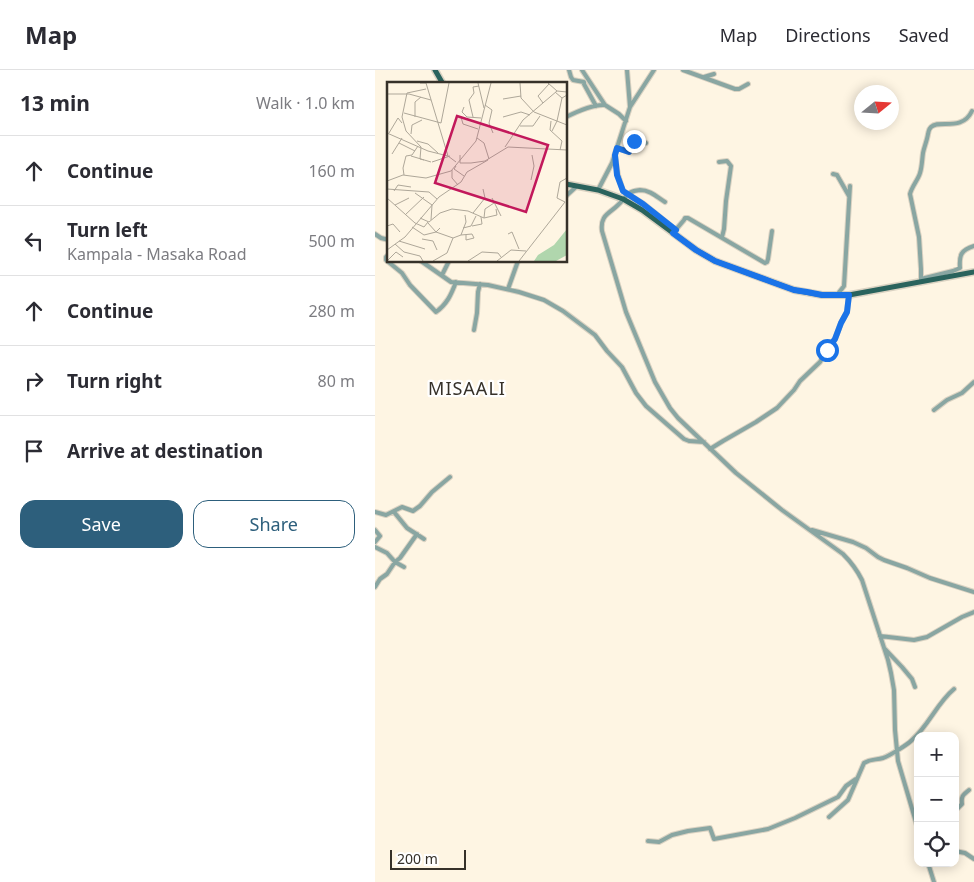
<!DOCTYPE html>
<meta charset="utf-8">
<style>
:root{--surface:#fff;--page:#f7f7f7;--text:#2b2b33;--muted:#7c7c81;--line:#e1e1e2;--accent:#2d5f7c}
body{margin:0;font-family:"Noto Sans",sans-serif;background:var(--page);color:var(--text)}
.controls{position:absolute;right:15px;bottom:15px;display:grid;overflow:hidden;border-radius:10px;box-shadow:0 2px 12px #0003}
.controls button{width:45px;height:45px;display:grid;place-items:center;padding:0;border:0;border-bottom:1px solid var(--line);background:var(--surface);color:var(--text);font:25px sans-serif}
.compass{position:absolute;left:479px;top:15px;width:45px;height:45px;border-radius:50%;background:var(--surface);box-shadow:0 2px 12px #0003;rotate:72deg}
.scale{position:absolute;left:15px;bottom:12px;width:76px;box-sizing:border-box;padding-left:5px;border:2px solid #363129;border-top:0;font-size:14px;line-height:18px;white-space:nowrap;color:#363129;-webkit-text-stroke:4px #fff;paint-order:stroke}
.stop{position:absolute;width:15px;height:15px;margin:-11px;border:4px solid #1a73e8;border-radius:50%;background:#fff}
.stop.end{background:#1a73e8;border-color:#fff;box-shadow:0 1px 5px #0008}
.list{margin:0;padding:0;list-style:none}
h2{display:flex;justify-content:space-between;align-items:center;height:65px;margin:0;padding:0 20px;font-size:21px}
h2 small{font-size:16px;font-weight:400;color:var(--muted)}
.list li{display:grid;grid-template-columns:32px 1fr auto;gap:15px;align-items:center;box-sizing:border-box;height:70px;padding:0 20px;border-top:1px solid var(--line)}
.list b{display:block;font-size:19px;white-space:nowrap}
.list p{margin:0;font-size:16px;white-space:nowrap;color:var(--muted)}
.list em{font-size:16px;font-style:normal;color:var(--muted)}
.actions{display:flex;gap:10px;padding:15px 20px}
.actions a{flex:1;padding:11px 0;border:1px solid var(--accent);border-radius:15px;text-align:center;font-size:18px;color:var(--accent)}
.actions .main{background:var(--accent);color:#fff}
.icon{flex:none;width:28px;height:28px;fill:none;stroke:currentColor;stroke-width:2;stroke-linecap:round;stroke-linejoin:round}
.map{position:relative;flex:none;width:599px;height:812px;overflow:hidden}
header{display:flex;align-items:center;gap:30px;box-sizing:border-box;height:70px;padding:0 25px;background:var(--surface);border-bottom:1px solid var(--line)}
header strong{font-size:24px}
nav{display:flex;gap:28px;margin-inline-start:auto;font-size:18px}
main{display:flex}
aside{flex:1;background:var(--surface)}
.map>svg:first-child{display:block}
</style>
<header>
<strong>Map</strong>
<nav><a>Map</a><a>Directions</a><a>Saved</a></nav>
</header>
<main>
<aside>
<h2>13 min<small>Walk · 1.0 km</small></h2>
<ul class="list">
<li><svg class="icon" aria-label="ahead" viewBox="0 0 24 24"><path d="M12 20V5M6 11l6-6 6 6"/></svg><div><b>Continue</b></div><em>160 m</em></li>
<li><svg class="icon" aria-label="left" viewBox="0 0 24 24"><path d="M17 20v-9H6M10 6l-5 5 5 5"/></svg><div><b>Turn left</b><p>Kampala - Masaka Road</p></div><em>500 m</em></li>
<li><svg class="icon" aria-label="ahead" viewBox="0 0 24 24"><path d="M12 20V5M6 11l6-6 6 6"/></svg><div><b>Continue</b></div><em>280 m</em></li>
<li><svg class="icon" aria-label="right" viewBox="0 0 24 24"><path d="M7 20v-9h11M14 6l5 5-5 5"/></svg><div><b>Turn right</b></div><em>80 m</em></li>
<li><svg class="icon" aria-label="arrive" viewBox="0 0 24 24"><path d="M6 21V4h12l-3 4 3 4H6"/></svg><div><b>Arrive at destination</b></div></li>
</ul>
<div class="actions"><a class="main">Save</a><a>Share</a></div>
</aside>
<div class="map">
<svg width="599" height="812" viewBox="0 0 599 812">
<rect width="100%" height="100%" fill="#fef5e3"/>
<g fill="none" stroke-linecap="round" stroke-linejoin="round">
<defs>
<path id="minor" d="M194,0L196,7L198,10L209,12V14L221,36
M207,0L230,35L244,44L251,51
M308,0L360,19H364L373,14
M329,7L339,4
M255,37L279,0
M191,47C201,42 219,34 230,35
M242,78L254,82L260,70L271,73
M240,87L243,105L248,121L269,134L301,160
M344,92L352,91L356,96L351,131L349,159L347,167
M458,104L462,105L474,126
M223,120L237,93L255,37L252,0
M191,126L202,116
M290,132C282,127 275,120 265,120C251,121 251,128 243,135C234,144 225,145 227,161L251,242L280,312L295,338L303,348L361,403L407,440L468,484C476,492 482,500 487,510L513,590L516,603L519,620L520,660L523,691L543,759
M298,163L309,150L310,148H313L390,193L392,192L393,189L397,161
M0,164L6,168L14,170
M14,184L11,187V190L27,203L35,215L61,242C72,234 76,225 81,212
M46,191L76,212L113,215L144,222L169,230L188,241L220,265L232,281L247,297L261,323L271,336L309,369L314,371L329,372
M67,205L74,191
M546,209L578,201L585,198C584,185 586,180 599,176
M546,211V199L544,167L535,124C537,116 543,110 545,103C547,97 547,90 548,83C549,77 552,71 553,64C554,61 553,60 556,57C564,49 587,62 597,41
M133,219L143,191
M462,225L469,216L475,116
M99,260L102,243L103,222L105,214
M559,340L572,330L587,323L599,312
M335,379L348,371L381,352L402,338L419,320L425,311L445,292L452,280L460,269L466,253L472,242L474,225
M0,442L11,445L27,437L38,441L45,436L57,422L75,407
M19,442L32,458L49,469
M0,460L5,466L0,472
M437,460L478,472L491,478L503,487L509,490L532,498L555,508L599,522
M0,477L12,483L20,492L25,488L42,464
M0,517L5,509L12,504L20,492L29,497
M505,566L539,570L552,567L587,547L599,542
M510,579L527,597L537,609L540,617
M580,741L587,734C586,726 588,725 594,720
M454,747L473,730L489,693C495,689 501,690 508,688C514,686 532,675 537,670C554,655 562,633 579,619
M273,771L284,772L297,765L313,761L335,758L339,769L393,759L420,748L463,727L471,716L481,709
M580,781L590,783L599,789
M553,793L559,812"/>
<path id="major" d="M60,0L68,14
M191,114L223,120L248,129L267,140L321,180L340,191L419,220L447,225H474L599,202"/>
</defs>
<use href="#minor" stroke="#dad2c2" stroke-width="6"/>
<use href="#major" stroke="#dad2c2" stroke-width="8"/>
<use href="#minor" stroke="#89a6a2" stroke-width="4"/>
<use href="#major" stroke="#2a635d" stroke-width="5"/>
</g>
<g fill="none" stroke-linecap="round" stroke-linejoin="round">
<path stroke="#1a73e8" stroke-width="6" d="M259,71L254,82L242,78L240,85L242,105L248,121L268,134L301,160L298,163L321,180L340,191L397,212L419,220L432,222L447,225H474L472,242L466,253L460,269L452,280"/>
</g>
<g text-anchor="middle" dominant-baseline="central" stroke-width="4.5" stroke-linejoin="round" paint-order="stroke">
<g font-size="18" letter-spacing="1" fill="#363129" stroke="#fff">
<text x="92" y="318">MISAALI</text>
</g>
</g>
<g transform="translate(12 12)">
<rect width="180" height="180" fill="#fef5e3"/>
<path d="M180,147V173L169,179H147L151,173L167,163Z" fill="#b0d6ad"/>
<path fill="none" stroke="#aea799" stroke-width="1" d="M33,1H39L61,74M91,1L97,26M133,1L134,16L147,30L180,43M161,1L170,9L180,10M168,10L175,16L180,13M0,12H22L44,18M116,17L134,14M156,21L151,14L162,2M98,23L105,28L102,41L106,51M77,25L75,30L80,35L94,36M17,31L54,41L62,1M28,35V20L34,15M74,35L76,42L91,47M86,35L82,18L87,11L86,5L92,4M116,35L134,30L143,33M164,39L163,48L175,59L173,68M133,44H146L153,34M165,49L170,39L175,16M0,51L41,69L61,74L69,80M2,51L11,36L15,41M24,52L25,43L35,38M90,56L97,61L102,77M30,59L41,62L51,71M12,61L28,69M34,65L19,49L15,35L20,11L39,7M34,65L33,77L37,78M118,65L136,38L170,9M5,72L15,56M73,73V81H84L98,79L121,65L180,68M24,74L44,80M45,80L63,74M69,84L67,87L77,94M65,88V96L71,103M17,93L16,86L19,74L25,73L31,64M144,98L147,84L145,73M0,99L16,93L39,96L64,89L89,59L104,1M0,107L42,110L50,117M7,109L11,103L24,105M28,111L45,123M0,116L28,141L37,145L41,140M105,116L114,134M8,123L22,116M86,131L98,116L96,107M18,133L37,115M33,136L42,140L53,131L65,127L81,129L97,136L98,127L107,121M97,136L110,133L109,127M44,138L45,123M41,141L49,150L53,146M0,144L6,142L13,150M85,144L95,142L94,135M25,145L37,153L49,150L66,156L60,171L46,179M76,146L84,144L89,134M121,152L125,150L132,167M74,153L85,152L87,156L79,158V153M66,156L74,153L79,140L78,133M35,157L46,159L50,168M12,159L38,167M8,162L17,170L33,174L36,179M0,168L18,155L52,115L74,100L80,90L101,78M0,179L9,170L16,175M81,179L95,170L111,171L114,175M110,179L124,168L139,169M132,179L178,120L170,116L173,100L180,96"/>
<path fill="#c2185b" fill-opacity="0.15" stroke="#c2185b" stroke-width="2.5" d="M70,34L161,63L139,130L48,101Z"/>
<rect width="180" height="180" fill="none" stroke="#363129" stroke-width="2.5"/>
</g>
</svg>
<div class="controls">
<button>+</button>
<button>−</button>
<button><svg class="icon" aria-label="locate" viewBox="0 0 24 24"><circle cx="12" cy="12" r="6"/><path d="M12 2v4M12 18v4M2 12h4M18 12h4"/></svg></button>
</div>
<svg class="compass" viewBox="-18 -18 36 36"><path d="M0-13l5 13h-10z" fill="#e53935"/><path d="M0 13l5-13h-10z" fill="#7c7c81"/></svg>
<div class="scale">200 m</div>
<div class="stop" style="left:452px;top:280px"></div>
<div class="stop end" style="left:259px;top:71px"></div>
</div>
</main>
